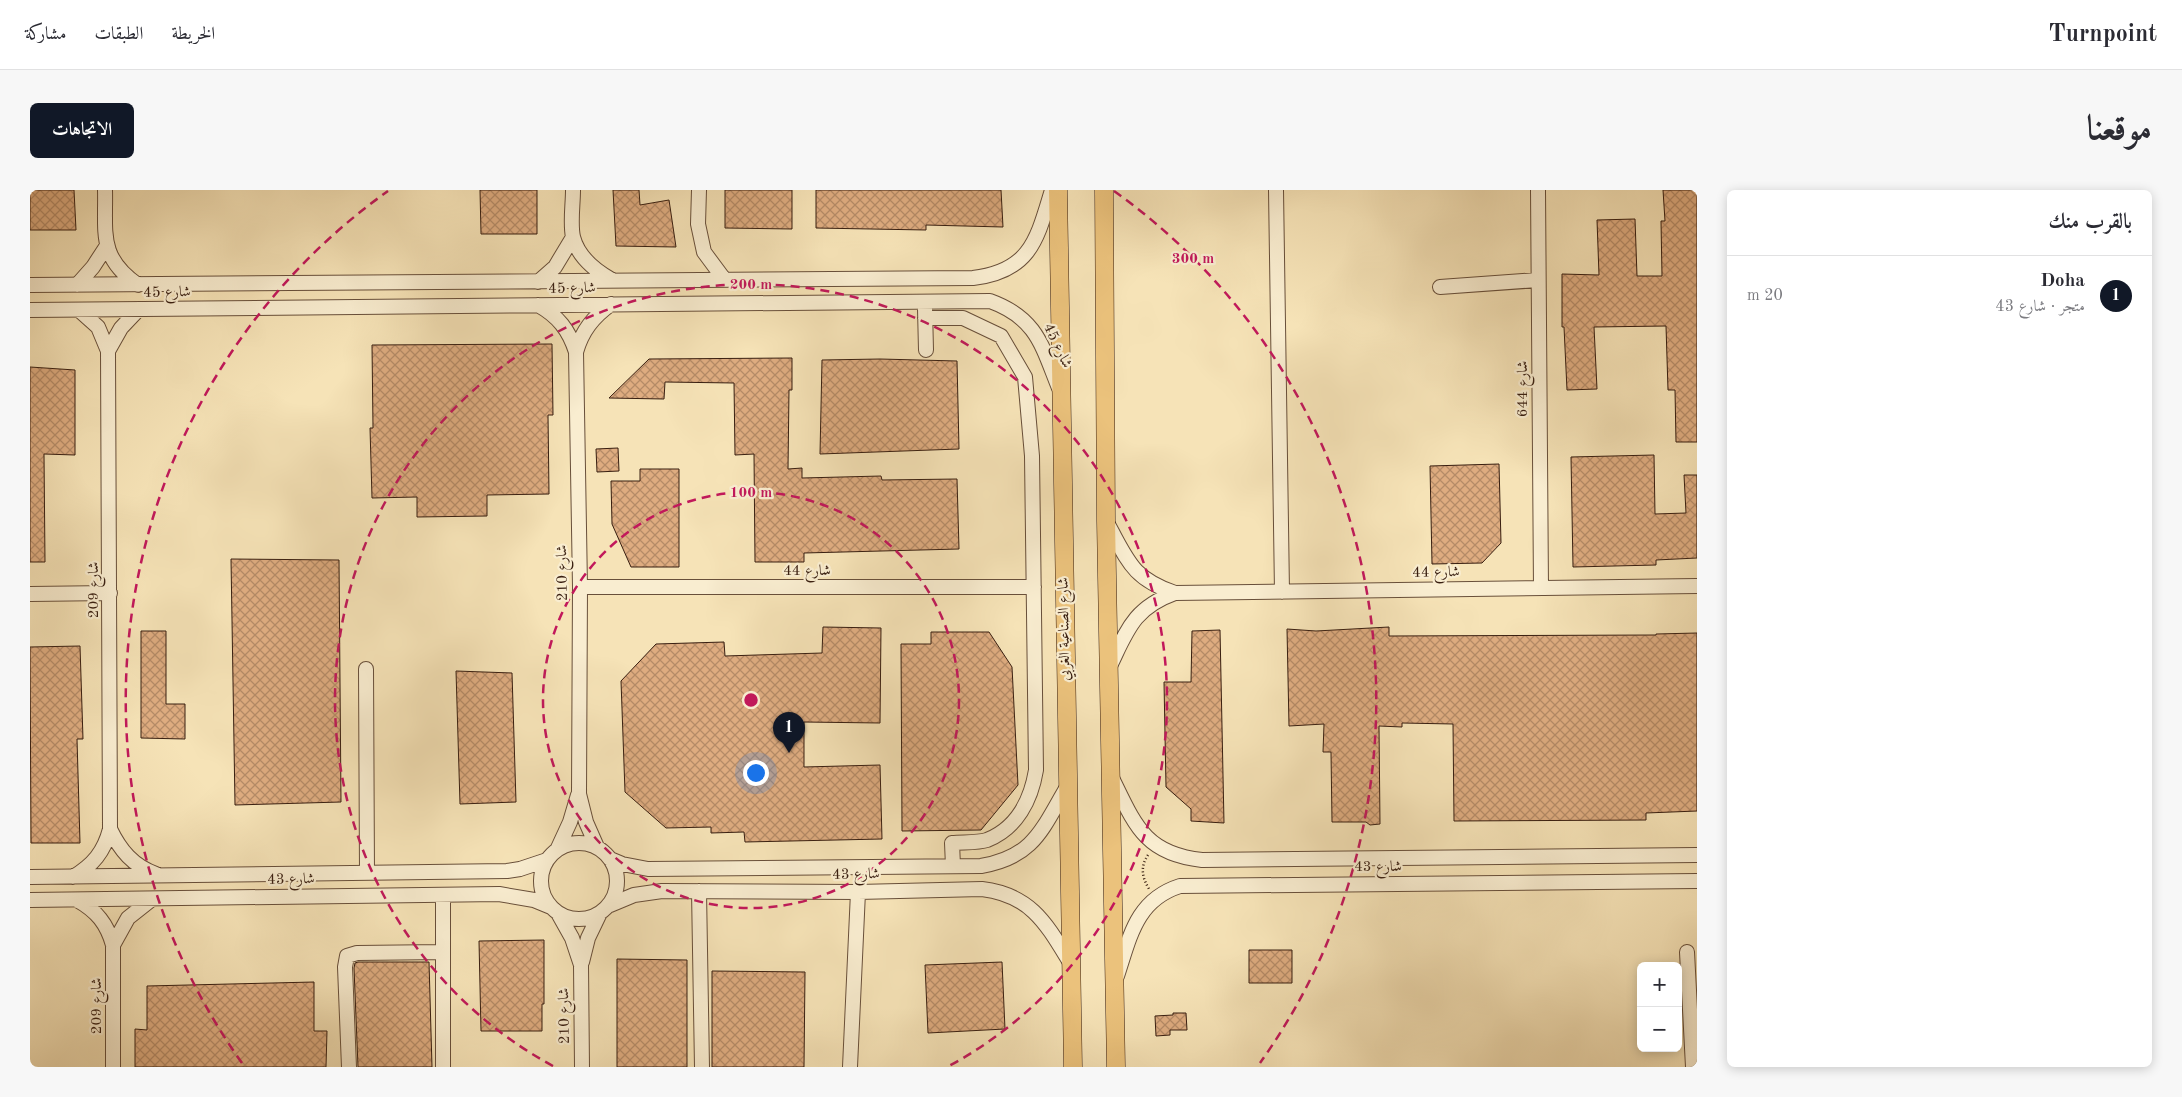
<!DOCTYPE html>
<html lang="ar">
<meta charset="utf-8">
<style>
:root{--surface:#fff;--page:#f7f7f7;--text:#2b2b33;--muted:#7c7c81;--line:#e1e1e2;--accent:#111827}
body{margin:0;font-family:"Old Standard TT",Amiri,serif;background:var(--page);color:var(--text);direction:rtl}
.controls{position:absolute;right:15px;bottom:15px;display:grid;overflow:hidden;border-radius:8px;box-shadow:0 2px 12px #0003}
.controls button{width:45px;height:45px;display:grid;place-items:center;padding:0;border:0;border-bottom:1px solid var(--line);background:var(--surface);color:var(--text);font:25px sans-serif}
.you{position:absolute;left:725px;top:582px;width:18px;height:18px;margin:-12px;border:4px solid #fff;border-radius:50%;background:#1a73e8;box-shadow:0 0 0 8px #1a73e833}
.badge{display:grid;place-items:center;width:32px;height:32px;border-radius:50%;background:var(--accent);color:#fff;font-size:16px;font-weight:700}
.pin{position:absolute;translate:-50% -41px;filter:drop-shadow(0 1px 2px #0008)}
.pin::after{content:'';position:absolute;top:26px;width:18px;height:15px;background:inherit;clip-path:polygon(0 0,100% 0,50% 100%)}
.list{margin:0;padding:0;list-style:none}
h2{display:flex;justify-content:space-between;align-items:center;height:65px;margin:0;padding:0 20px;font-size:21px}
h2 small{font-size:16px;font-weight:400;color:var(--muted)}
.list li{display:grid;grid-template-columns:32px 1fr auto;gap:15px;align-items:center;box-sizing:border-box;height:80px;padding:0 20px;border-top:1px solid var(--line)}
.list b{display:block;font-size:19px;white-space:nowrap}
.list p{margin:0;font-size:16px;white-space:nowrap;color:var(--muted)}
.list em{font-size:16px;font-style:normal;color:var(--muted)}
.map{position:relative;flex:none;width:1667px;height:877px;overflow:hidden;direction:ltr;border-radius:8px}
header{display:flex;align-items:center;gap:30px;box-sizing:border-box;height:70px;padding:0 25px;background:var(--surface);border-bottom:1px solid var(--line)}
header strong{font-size:24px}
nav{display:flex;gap:28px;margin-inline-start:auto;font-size:18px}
.intro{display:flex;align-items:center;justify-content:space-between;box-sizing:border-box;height:120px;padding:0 30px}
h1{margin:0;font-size:35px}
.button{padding:12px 22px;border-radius:8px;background:var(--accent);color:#fff;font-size:18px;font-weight:700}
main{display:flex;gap:30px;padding:0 30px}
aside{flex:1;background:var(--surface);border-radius:8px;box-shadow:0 2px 12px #0003}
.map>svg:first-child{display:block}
</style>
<header>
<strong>Turnpoint</strong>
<nav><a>الخريطة</a><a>الطبقات</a><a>مشاركة</a></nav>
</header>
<div class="intro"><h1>موقعنا</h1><a class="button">الاتجاهات</a></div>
<main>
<aside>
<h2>بالقرب منك<small></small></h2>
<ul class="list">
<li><span class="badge">1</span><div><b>Doha</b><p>متجر · شارع 43</p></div><em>20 m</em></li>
</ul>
</aside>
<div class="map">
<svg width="1667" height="877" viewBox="0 0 1667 877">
<defs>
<pattern id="building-cross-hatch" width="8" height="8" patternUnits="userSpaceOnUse" patternTransform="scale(1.25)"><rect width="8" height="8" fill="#deac80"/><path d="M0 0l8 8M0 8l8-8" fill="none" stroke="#b58b67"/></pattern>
</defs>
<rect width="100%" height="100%" fill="#f6e3b7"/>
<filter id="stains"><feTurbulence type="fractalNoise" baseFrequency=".004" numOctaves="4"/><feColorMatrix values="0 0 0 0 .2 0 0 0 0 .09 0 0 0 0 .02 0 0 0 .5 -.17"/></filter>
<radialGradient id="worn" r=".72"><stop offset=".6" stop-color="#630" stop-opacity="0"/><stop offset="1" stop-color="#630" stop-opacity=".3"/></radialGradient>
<path fill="url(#building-cross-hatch)" stroke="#381e10" d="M0,0H44L46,40H0Z
M450,0H507V44H451Z
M583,0H609L610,15L639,10L646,57L586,56Z
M695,0H762V39L695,38Z
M786,0H971L973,37L896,35V40L786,38Z
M1633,0H1667V252H1646L1645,200H1638L1636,136L1564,137L1567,199L1537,200L1534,137H1532V84L1569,85L1567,30L1605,29L1607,86H1632L1631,31H1635Z
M522,154L523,225H518L519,304L457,305V326L387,327V307L342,308L340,238H343L342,155Z
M762,168V200H759L758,279L772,278V288L851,286L852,290L927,289L929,359L774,363V372H725L724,264L705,265L704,193L635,192L634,209L579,208L619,169Z
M850,169L927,171L929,259L790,264L792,170Z
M0,177L45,180V265L14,264L15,372H0Z
M588,258L589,281L567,282L566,259Z
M1624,265L1625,324L1656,323L1654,285H1667V368L1626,370V375L1543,377L1541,267Z
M1469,274L1471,353L1452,373L1402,374L1400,276Z
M610,279H649V377H601L582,334L581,291H610Z
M201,369L309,370L311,612L205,615Z
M793,437L851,438L850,533L774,532V577L850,575L852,649L715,652L714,642L681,643V637L636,638L595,602L591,491L626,454L694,452L695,466L792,463Z
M1359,437V446L1626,445V444L1667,443V621L1616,623V630L1424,631L1423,534L1372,533V537L1349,536L1350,634L1340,635L1336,632H1302L1301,562H1293L1294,534L1259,536L1257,439L1286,441Z
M1190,440L1194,633L1161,631V619L1136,597L1134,492H1161L1162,441Z
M111,441H136V514H155V549L111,548Z
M901,442H959L982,477L988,595L951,640L872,641L871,454H901Z
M50,456L53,549H47L50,653H1L0,457Z
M426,481L482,483L486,612L430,614Z
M514,750V814H512V841H451L449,751Z
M1219,760H1262V793H1219Z
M587,769L657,770V877H587Z
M328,772H399L402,877H328L324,778L325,773Z
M972,772L975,839L898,843L895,775Z
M682,781L775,782L774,877H682Z
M284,792V841H297L296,877H105V839L117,840V796Z
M1143,823H1156L1157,840H1140V845L1126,846L1125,826L1143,825Z"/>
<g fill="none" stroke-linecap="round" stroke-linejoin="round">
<defs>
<path id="minor" d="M75,0C76,43 68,67 108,95
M543,0C543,15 540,33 543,47C548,67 566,81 582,90
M669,0L668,34L674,62L694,89
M1246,0L1252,402
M1508,0L1511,398
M508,92L525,77L543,47
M0,95L943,88C1001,81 1007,49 1022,0
M47,95L63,77L76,57
M1410,97L1508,90
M508,115C528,126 539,140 546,162
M895,119L896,160
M0,120L960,111C1007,128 1012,156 1029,198
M895,128H933L971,146L995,187L1002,266L1006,580C1001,610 987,638 957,650C948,653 933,652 922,653L923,676
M78,161L91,138L109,119
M1076,331C1098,370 1101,388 1145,403
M550,397H1004
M0,404L80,403
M1079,478C1097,441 1103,418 1145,403L1667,396
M336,479L337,683
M1082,588C1105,635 1115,664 1172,670L1667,665
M80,639C90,660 103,676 126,684
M511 691a38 38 0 1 1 76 0a38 38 0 1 1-76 0Z
M567,657L556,632L549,604L550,397L546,162C552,141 563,127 581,114
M528,658L540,632L548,605
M580,669L592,674L618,679L951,676C1004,667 1012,639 1037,597
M0,687L477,681L490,679L517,670
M43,687C63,675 74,662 80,639L78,161L68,137L49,120
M669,701L672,877
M413,705V877
M0,710L469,704L504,710L521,717
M47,710C67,721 77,734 83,755V877
M580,715L604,705L632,701L828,702L952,699C1002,705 1017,735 1041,774
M528,723L542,748L551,775L552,877
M83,755L98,728L122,709
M1657,762L1663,877
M552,772L558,748L570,723
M1087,786C1100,747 1106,710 1150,696L1667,691
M319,877L315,777L317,766L327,763L412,762
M820,877L828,702"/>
<path id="major" d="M1028,0L1043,877
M1074,0L1076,331L1086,877"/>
</defs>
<use href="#minor" stroke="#684f3a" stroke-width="16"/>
<use href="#major" stroke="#381e10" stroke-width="19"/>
<path stroke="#381e10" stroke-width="2.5" stroke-dasharray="1 2.5" stroke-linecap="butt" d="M1118,665C1110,677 1112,687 1119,699"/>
<use href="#minor" stroke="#f9edd0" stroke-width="14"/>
<use href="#major" stroke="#ebc27c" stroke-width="18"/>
</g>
<g fill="none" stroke="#c2185b" stroke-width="2.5" stroke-dasharray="9 6">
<circle cx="721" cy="510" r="208"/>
<path d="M523 876A416 416 0 1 1 919 876"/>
<path d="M212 873A625 625 0 0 1 358 1M1084 1A625 625 0 0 1 1230 873"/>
</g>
<g text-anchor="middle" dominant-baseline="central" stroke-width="4.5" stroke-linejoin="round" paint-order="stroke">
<g font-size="15" fill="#381e10" stroke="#f9edd0">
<text transform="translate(542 99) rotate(-1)">شارع 45</text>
<text transform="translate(137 103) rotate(-1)">شارع 45</text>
<text transform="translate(1027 156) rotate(64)">شارع 45</text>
<text transform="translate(1493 199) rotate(-90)">شارع 644</text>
<text x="777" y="381">شارع 44</text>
<text transform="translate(533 383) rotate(-91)">شارع 210</text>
<text transform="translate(1406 383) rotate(-1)">شارع 44</text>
<text transform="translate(64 400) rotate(-90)">شارع 209</text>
<text transform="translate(1035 439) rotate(-91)">شارع الصناعية الغربي</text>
<text x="1348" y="677">شارع 43</text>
<text transform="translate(826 685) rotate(-1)">شارع 43</text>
<text transform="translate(261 690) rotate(-1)">شارع 43</text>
<text transform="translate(67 816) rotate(-90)">شارع 209</text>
<text transform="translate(535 826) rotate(-91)">شارع 210</text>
</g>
</g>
<circle cx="721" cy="510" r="8" fill="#c2185b" stroke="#f9edd0" stroke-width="2.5"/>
<g font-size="15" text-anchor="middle" font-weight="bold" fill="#c2185b" stroke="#f9edd0" stroke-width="4.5" stroke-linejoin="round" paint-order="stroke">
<text x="1163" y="73">300 m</text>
<text x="721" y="99">200 m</text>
<text x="721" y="307">100 m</text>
</g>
<rect width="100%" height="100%" filter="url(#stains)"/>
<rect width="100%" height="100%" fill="url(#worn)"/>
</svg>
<div class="controls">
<button>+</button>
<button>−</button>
</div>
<div class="you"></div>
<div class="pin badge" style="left:759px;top:563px">1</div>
</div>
</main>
